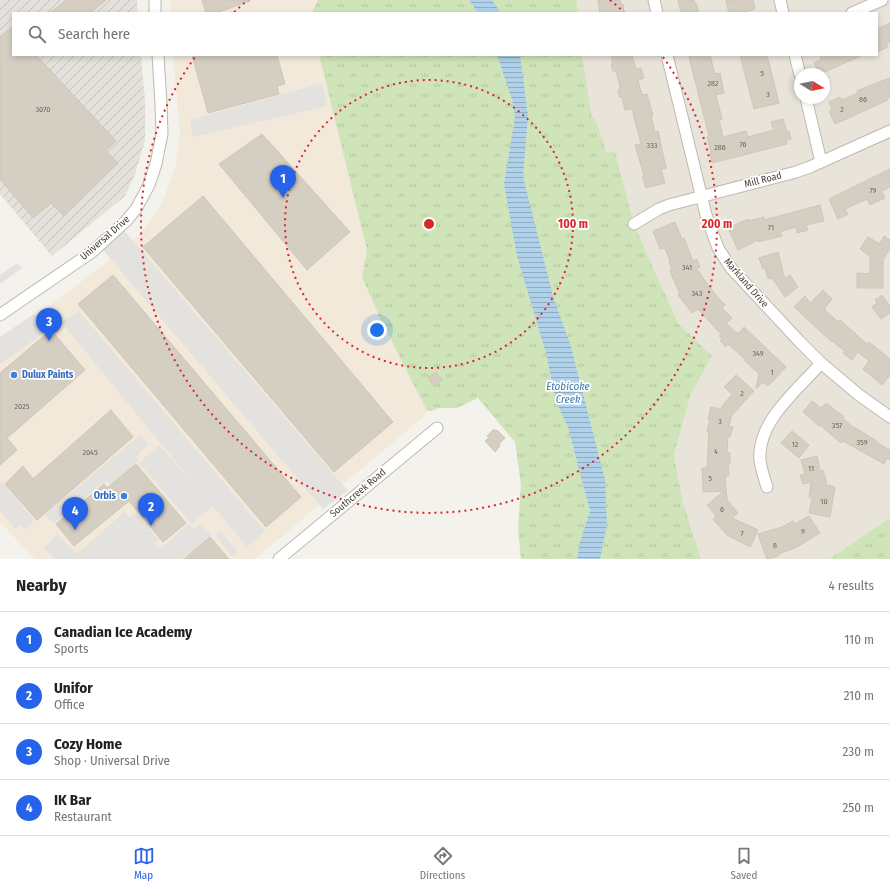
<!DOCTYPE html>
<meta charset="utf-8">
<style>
:root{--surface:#fff;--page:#f6f6f6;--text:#222;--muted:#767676;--line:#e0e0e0;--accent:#2563eb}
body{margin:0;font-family:"Fira Sans Condensed",sans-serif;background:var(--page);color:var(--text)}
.compass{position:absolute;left:794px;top:68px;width:36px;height:36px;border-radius:50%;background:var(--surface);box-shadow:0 2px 6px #0003;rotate:100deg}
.you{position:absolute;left:377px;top:330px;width:14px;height:14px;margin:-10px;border:3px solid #fff;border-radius:50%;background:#1a73e8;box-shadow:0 0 0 6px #1a73e833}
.badge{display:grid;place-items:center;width:26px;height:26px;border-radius:50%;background:var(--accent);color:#fff;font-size:13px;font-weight:700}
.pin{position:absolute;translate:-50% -33px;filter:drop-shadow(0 1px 2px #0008)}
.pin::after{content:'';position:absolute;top:21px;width:14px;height:12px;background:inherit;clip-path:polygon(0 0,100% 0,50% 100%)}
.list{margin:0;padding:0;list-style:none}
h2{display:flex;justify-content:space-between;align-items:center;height:52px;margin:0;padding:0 16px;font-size:17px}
h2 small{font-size:13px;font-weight:400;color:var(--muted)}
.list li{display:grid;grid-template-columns:26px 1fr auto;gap:12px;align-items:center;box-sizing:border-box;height:56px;padding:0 16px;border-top:1px solid var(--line)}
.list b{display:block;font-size:15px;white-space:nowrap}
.list p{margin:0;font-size:13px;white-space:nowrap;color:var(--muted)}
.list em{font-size:13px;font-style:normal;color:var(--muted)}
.icon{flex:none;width:22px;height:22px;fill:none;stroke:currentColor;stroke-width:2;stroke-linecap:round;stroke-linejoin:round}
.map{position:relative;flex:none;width:890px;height:559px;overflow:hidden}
.search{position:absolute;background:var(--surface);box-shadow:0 2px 6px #0003;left:12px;right:12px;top:12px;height:44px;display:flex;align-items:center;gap:10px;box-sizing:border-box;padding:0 14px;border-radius:0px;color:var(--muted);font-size:15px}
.sheet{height:276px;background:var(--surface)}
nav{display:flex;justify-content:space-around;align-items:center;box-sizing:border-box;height:56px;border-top:1px solid var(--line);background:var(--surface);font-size:11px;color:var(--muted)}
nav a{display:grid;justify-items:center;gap:2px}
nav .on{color:var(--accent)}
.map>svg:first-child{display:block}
</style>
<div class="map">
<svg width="890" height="559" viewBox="0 0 890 559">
<defs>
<pattern id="industrial-furrows" width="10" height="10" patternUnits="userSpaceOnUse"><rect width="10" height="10" fill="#e4e1dd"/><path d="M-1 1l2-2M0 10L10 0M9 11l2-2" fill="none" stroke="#c5c2be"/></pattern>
<pattern id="grass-tufts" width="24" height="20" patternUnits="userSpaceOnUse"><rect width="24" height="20" fill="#d0e4b9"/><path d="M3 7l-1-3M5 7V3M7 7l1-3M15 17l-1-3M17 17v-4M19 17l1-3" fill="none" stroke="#b4c5a0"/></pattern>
<pattern id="water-rules" width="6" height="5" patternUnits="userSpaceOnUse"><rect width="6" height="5" fill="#afd1ea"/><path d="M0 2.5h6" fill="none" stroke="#90abbf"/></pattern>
</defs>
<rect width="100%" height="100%" fill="#f4f2ec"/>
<path fill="#e8e4da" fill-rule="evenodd" d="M577,0H890V518L829,559H701L683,502L674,455L691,394L712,356L678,323L634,224L615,151L607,153L592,117L582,55H877V13H577ZM800,74H824V98H800Z"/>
<path fill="#f3e9da" d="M170,0H318L312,13H171Z
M173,55H319L367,250L362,277L380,318L427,411L423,417L255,559H35L0,522V338L43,311L99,268L138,236L161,206L175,168L180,135Z"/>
<path fill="url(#industrial-furrows)" d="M0,0H137L138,13H13V55H141L145,102V141L135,174L125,196L52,256L0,194Z"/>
<path fill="url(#grass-tufts)" d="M318,0H577V13H312Z
M319,55H582L592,117L596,121L607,153L615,151L634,224L678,323L712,356L691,394L674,455L683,502L701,559H521L518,529L521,485L515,442L478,398L457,408H438L432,411H427L380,318L362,277L367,250Z
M890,518V559H829Z"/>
<path fill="#e4e2df" d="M322,83L327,106L193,137L190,120Z
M124,230L348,491L323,509L103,250Z
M17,263L22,268L0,284V275Z
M79,311L265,531L247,547L213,506L192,524L139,463L159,445L195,485L61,322Z
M34,314L47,331L0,364V337Z
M140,435L149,444L136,457L139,460L111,485L105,481L53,524L45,514Z
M2,482L34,520L25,529L21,525L15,529L0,511V483Z
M125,511L129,517L136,513L159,540L155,544L161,549L188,524L193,529L200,523L212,535L182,559H54L44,548L57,534L77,554Z
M220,531L238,552L232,557L215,535Z"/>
<path fill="url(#water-rules)" d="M469,0H492L501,13H478Z
M497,55H520L528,116L523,177L553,296L571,347L605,480L607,524L600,559H577L580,542L590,511L568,427L556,402L546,353L517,256L504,184L515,117L512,99Z"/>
<path fill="#d5cec2" stroke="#cfc6b6" d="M66,0H106L90,13H50Z
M202,0H250V1L216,13H206Z
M598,0H620L621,4H623L624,13H600Z
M678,0H694L695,3H696L699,13H681Z
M732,0H753L755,9L741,13H729L726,1Z
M890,23V42L886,44L888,47L877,52V29Z
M13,26V55H36L116,141L106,151L118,163L64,216L51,203L33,218L0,179V37Z
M192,55H277L285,84L277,86L279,94L208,113Z
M611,55H632L636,69L641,68L644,78L638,80L642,95L647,94L653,116L651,117L655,132L658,131L666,168L661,169L665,183L646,188L642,176L644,175L635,145L641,144L632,109L625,110L622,97H619L618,90L620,89V87L616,71H613L611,64L613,63Z
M695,55H710L715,74L720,73L724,93L716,95L722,119L719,120L723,137L746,131L748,137L774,130L771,122L783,119L787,132L789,131L791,139L786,140L787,144L712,163L710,153H711L707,137L709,136L689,57Z
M740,55H767L779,103L754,109Z
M819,55H863L820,74L814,63L822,59Z
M890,78V97L887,98L888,100L835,124L829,111L832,109L829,102L840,97L842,100L858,93L857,91L866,87Z
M262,134L350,232L307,270L219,164Z
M890,169V187L882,191L885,198L870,205L867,199L845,209L848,214L838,219L829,199Z
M203,196L393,422L334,472L143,247Z
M820,205L824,221L806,225L808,230L797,233L796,227L780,232L782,236L758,242V240L738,250L728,228L748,219L749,221L764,217V220Z
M675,222L682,239L684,238L693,261L697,259L700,267L696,268L714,293L725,305L722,308L732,318L726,323L738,334L744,327L786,367L768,386L763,382L756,389L759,374L744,360L745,359L728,344L726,347L720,341L722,339L719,336L721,334L698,309L692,313L678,295L679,294V292L670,271L672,270L669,262L670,261L665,248L660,249L653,231Z
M884,236L890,240V249L883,260V288H857V273L870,274V256L860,249L868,237L880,244Z
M778,252L785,279L790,275L798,287L785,297L772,278L768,279L765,268L763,269L759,258Z
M113,275L301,497L266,527L78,304Z
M823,290L832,299L824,309L838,322L840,320L867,344L869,342L890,359V375L882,385L863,369L869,361L858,352L852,360L843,353L845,351L832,341V342L794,307L805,296L810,303Z
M882,295L890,306V313L881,319L872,307L877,303L875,300Z
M51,330L85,370L7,438L17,450L0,465V373Z
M436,372L442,380L434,386L428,378Z
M736,375L754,391L732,415L729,426L733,427L730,437L728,436L727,453H730V464H728L729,476H725L726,489L727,500L738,513L732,518L758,530L750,547L727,535L713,519L716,516L707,505L724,491L703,492V487L702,468H707L709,432H707L710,419H708L711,407L720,409L732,394L724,387Z
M812,401L821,408L826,403L844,417L843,419L852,426L877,441L876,442L890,450V460L887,458L884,464L843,441L841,443L820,425L819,426L803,412Z
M111,410L133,437L37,520L5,484L23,466L33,479Z
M494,429L496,431L497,430L505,438L499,444L500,446L495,452L485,441L489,438L487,436Z
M792,431L809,445L799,458L781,443Z
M817,456L820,471L823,470L827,485L835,487L830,517L809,513L812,498L809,497L811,482L803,484L800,475L805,474L801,460Z
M136,464L186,523L163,542L129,501L74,546L56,524L104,484L107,488Z
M809,516L820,533L795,548L778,554L779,556L767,559L758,534L782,527L793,521L795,524Z
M210,537L229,559H184Z"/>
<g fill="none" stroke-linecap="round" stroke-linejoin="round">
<defs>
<path id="street" d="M155,0V13
M654,0L657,13
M780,0L783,13
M852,13L882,0
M667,55L706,215L718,248L731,268L799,341L821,363L859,395L890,417
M795,55L800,75
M806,98L821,162
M634,224L659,209L669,205L796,172L810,167L890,131
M0,315L92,252L126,221L136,209L149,185L156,164L162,134L161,104L158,55
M767,487C764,478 761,469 760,460C757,421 798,390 821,363
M279,559L437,428"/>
</defs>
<use href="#street" stroke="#bfb9af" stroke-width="13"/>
<use href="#street" stroke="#fff" stroke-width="11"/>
</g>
<g fill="none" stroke="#d62828" stroke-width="2" stroke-dasharray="2 4">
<circle cx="429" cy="224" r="144"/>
<path d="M234 12A288 288 0 0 1 248 0M610 0A288 288 0 0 1 624 12M663 57A288 288 0 1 1 195 57"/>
</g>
<g fill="#3f7fe0" stroke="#fff" stroke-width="1.5">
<circle cx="14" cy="375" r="4"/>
<circle cx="124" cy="496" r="4"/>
</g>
<g text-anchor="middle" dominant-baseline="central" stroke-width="3.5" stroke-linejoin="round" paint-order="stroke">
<g font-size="8" fill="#6b665c">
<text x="762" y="73">5</text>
<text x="713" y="83">282</text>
<text x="768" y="94">3</text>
<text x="863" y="99">86</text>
<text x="43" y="109">3070</text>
<text x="842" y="109">2</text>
<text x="743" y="144">76</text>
<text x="652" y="145">333</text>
<text x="720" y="147">286</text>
<text x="873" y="190">79</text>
<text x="771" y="227">71</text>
<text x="687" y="267">341</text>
<text x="697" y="293">343</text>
<text x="758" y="353">349</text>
<text x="772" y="372">1</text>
<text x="742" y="393">2</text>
<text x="22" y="406">2025</text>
<text x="720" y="421">3</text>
<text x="837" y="425">357</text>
<text x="862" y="442">359</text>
<text x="795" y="444">12</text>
<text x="716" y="451">4</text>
<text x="90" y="452">2045</text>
<text x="811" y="468">11</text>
<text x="710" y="478">5</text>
<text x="824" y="501">10</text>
<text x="722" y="509">6</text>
<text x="803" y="531">9</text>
<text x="742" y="533">7</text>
<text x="775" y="545">8</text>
</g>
<g font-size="10" fill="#48433a" stroke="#fff">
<text transform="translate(763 180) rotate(-14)">Mill Road</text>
<text transform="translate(105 238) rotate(-41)">Universal Drive</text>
<text transform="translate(746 283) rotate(49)">Markland Drive</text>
<text transform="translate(358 493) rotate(-40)">Southcreek Road</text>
</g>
<g font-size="10" font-weight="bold" fill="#366cbe" stroke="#fff" text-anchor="start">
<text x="22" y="375">Dulux Paints</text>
<text x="116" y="496" text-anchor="end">Orbis</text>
</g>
<g font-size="11" font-style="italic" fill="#3d7baa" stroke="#fff">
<text x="568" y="386">Etobicoke<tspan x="568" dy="13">Creek</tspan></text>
</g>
</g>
<circle cx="429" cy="224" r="6" fill="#d62828" stroke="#fff" stroke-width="2"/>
<g font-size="12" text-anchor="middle" font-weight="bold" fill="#d62828" stroke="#fff" stroke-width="3.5" stroke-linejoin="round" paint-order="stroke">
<text x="573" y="228">100 m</text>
<text x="717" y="228">200 m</text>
</g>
</svg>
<svg class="compass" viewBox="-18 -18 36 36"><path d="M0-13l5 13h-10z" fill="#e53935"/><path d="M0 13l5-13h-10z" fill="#767676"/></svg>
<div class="you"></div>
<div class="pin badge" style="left:283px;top:198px">1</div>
<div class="pin badge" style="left:151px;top:526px">2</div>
<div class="pin badge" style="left:49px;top:341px">3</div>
<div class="pin badge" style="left:75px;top:530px">4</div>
<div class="search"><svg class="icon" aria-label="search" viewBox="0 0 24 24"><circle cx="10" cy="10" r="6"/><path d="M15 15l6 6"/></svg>Search here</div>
</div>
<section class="sheet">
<h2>Nearby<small>4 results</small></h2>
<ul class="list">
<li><span class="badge">1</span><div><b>Canadian Ice Academy</b><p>Sports</p></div><em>110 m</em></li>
<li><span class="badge">2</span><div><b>Unifor</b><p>Office</p></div><em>210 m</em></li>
<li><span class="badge">3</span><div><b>Cozy Home</b><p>Shop · Universal Drive</p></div><em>230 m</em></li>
<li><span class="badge">4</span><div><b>IK Bar</b><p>Restaurant</p></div><em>250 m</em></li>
</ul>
</section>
<nav>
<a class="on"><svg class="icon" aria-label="map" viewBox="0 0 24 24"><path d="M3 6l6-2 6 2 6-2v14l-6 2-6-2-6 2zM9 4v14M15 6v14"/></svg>Map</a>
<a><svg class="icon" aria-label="directions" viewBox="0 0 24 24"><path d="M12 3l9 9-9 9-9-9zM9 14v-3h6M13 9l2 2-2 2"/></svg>Directions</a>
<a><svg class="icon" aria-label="saved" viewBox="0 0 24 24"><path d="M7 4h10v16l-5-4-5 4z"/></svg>Saved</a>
</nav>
